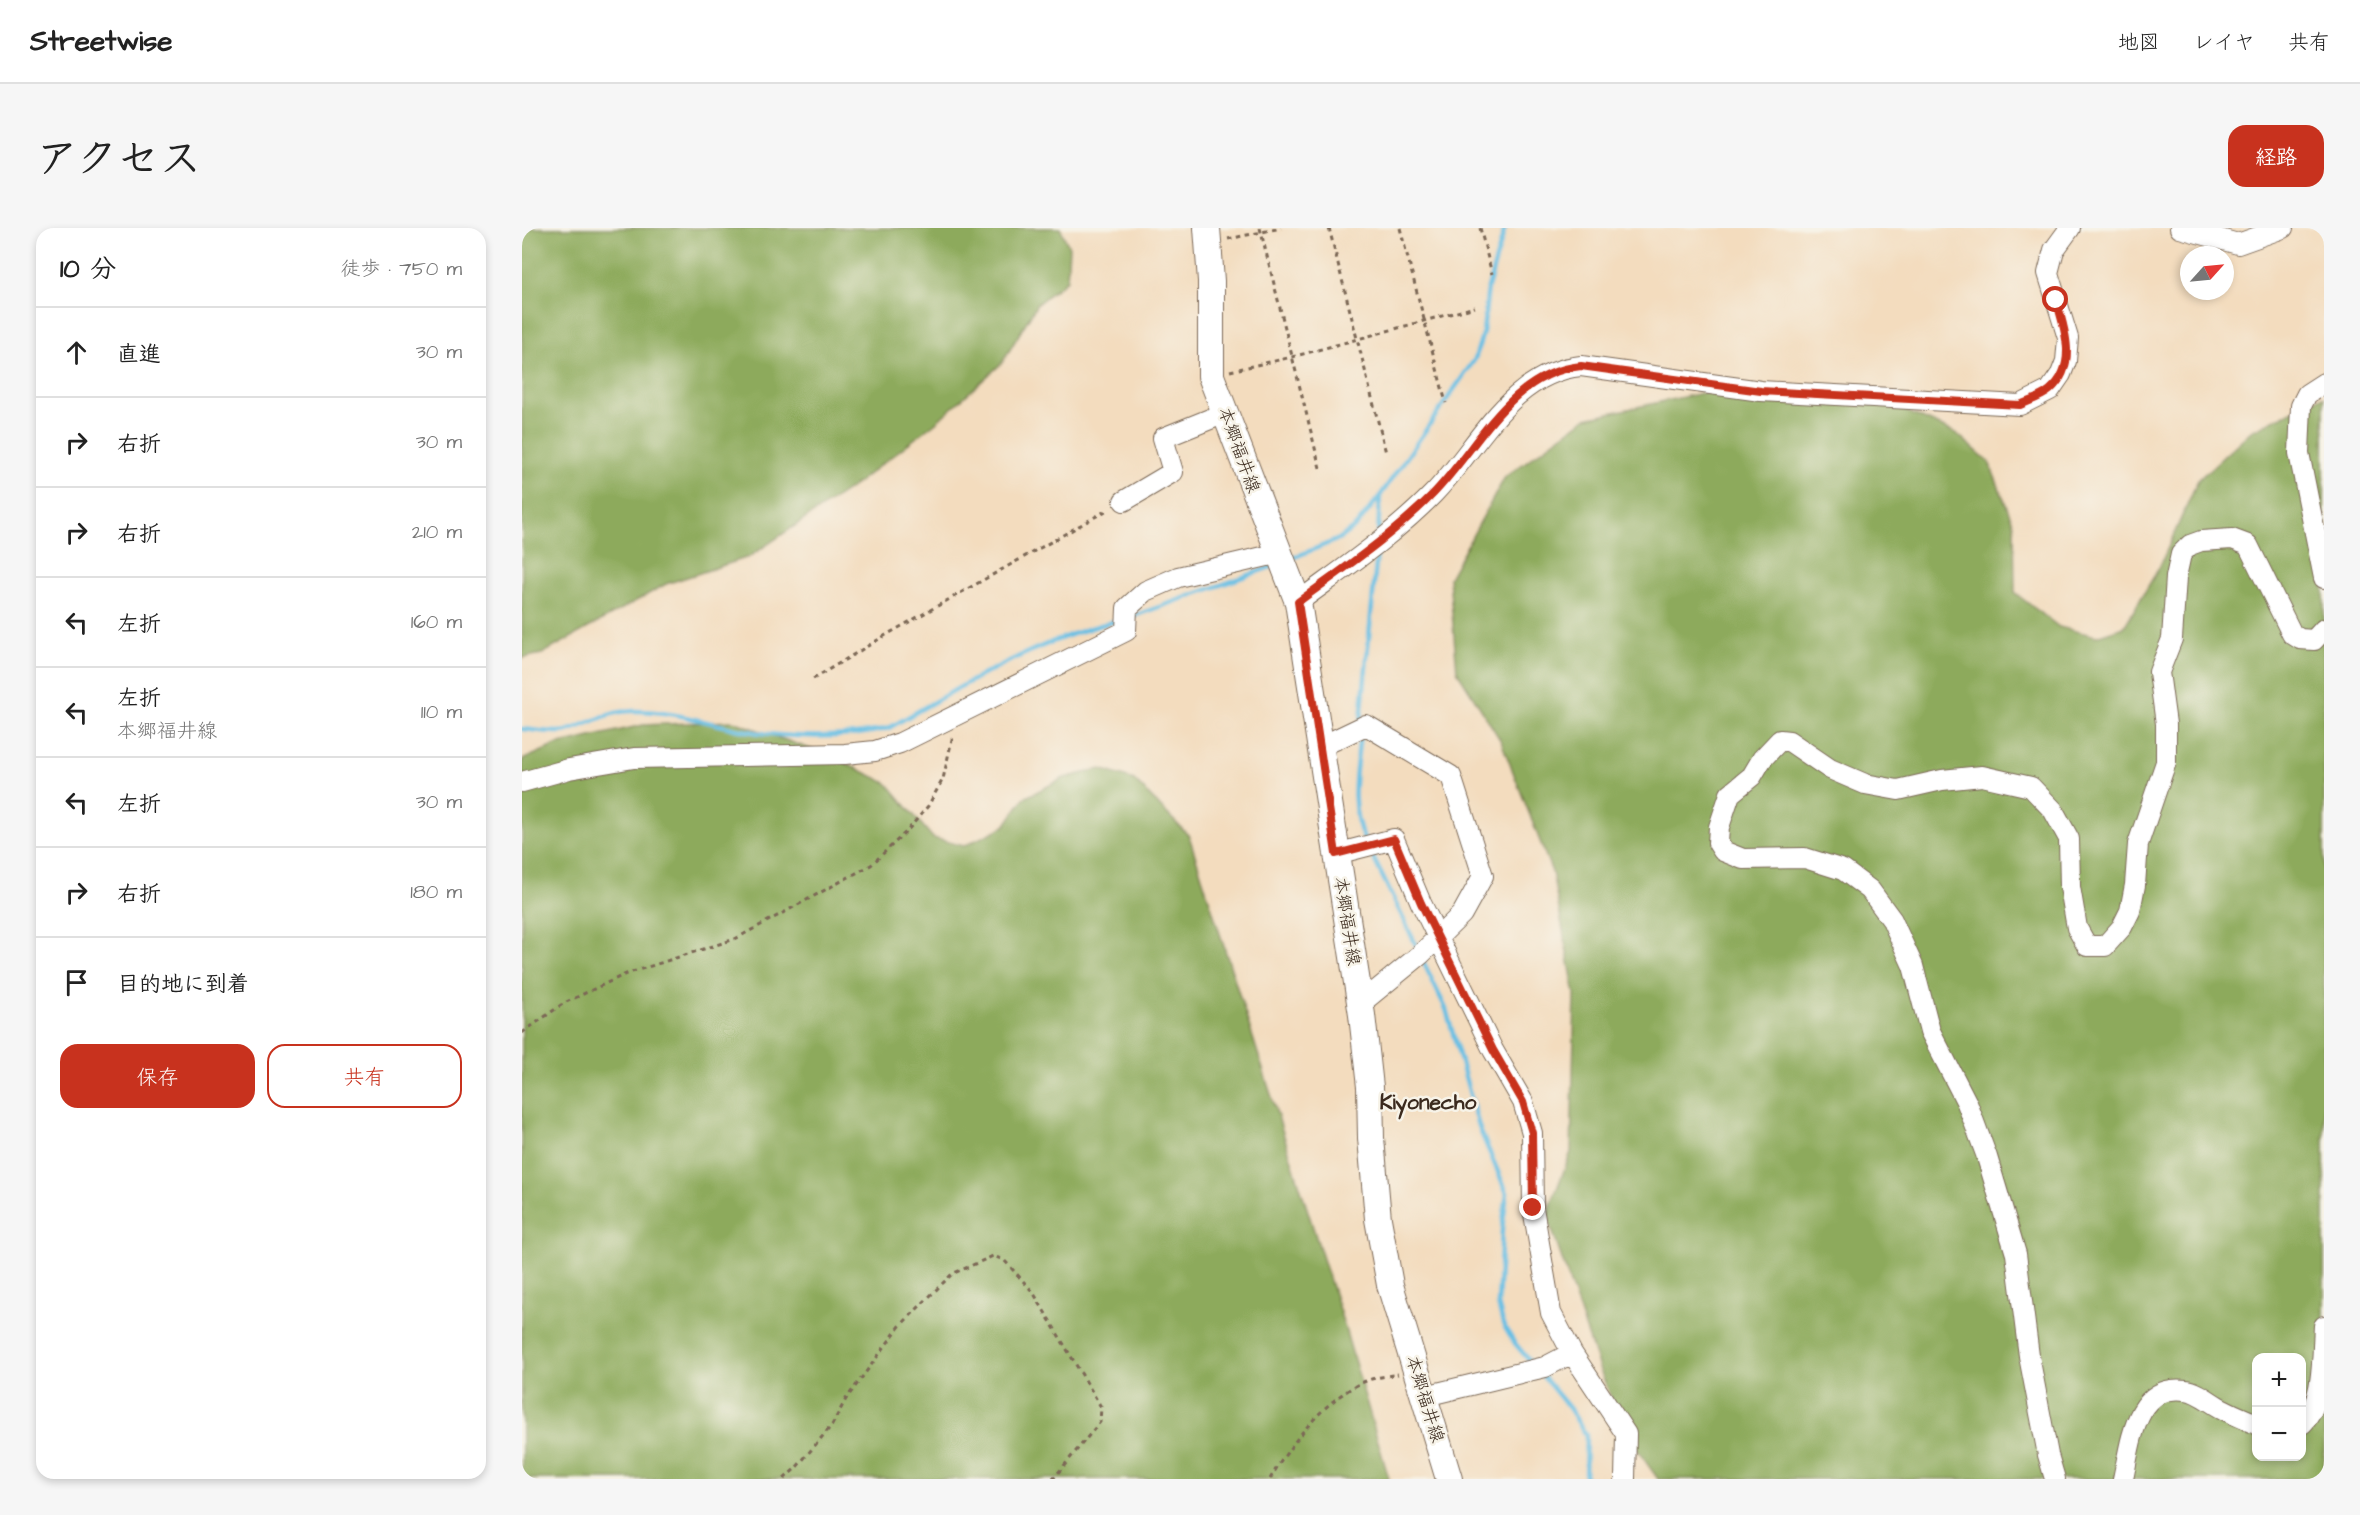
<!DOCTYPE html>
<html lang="ja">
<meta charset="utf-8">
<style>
:root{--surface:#fff;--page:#f6f6f6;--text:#222;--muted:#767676;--line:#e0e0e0;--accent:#c8321e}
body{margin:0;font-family:"Architects Daughter","Klee One",sans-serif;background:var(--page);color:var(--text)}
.controls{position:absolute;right:18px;bottom:18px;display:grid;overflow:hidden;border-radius:12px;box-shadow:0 3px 9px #0003}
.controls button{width:54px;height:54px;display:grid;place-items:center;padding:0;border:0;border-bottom:2px solid var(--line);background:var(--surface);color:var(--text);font:30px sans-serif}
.compass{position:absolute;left:1658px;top:18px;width:54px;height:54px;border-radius:50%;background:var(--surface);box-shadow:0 3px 9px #0003;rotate:63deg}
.stop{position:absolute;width:18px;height:18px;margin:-14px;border:4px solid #c8321e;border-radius:50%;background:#fff}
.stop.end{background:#c8321e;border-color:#fff;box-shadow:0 2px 6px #0008}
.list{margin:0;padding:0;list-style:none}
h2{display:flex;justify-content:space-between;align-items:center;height:78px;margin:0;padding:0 24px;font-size:26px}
h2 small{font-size:20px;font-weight:400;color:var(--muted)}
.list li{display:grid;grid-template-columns:39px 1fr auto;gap:18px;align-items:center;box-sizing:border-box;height:90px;padding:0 24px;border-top:2px solid var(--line)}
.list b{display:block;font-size:22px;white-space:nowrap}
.list p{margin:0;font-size:20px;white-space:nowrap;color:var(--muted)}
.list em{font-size:20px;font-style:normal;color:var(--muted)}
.actions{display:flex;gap:12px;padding:18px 24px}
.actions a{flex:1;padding:14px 0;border:2px solid var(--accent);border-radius:18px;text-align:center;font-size:21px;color:var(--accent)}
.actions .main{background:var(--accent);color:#fff}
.icon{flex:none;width:33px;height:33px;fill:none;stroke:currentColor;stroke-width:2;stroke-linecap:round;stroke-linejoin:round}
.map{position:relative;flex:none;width:1802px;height:1251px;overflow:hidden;border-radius:18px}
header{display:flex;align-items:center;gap:36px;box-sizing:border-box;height:84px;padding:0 30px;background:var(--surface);border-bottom:2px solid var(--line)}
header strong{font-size:28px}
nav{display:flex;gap:33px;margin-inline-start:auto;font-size:21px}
.intro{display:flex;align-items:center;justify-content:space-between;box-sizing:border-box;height:144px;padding:0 36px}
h1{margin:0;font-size:42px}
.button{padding:15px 27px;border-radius:18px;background:var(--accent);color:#fff;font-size:21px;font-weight:700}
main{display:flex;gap:36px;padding:0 36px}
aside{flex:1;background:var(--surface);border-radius:18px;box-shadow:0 3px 9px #0003}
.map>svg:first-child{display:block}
</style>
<header>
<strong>Streetwise</strong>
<nav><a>地図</a><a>レイヤ</a><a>共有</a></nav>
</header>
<div class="intro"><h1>アクセス</h1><a class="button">経路</a></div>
<main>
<aside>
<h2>10 分<small>徒歩 · 750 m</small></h2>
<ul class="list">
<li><svg class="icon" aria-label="ahead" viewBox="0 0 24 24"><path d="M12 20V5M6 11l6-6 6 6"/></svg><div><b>直進</b></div><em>30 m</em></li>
<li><svg class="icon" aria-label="right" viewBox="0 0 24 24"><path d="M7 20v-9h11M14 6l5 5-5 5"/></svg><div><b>右折</b></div><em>30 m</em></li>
<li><svg class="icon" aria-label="right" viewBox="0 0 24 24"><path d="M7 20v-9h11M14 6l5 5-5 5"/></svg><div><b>右折</b></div><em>210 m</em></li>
<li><svg class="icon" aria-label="left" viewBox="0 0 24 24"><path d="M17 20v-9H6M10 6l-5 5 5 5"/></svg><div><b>左折</b></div><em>160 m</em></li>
<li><svg class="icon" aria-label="left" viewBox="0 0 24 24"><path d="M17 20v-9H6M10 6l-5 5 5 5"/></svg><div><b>左折</b><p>本郷福井線</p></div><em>110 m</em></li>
<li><svg class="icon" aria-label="left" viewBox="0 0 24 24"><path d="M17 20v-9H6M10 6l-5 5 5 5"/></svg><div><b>左折</b></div><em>30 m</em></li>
<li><svg class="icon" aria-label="right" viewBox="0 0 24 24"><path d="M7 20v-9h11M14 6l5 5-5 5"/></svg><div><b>右折</b></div><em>180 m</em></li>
<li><svg class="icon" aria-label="arrive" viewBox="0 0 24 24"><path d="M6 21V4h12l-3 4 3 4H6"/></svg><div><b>目的地に到着</b></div></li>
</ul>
<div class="actions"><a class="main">保存</a><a>共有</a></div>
</aside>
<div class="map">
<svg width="1802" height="1251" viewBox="0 0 1802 1251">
<rect width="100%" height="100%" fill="#f7f3e8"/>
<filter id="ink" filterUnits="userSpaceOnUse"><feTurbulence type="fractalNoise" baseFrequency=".0167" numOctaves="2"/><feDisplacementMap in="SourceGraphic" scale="12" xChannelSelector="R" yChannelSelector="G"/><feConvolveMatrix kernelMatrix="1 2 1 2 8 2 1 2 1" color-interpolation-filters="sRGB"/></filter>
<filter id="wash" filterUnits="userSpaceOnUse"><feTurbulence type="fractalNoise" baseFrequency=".008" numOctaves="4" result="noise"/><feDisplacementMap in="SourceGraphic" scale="24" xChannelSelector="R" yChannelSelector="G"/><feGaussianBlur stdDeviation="1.35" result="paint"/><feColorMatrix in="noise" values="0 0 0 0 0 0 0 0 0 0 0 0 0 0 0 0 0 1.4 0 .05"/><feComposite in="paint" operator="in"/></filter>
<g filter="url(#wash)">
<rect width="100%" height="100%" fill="#f3dcbe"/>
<path fill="#8daa5c" stroke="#646a3d" stroke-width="1.5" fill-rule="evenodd" d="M0,0H538L547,19L545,52L515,76L480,135L413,195L330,259L227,329L144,356L20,426L0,430Z
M1340,164L1434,205L1467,234L1492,297L1493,365L1537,399L1574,408L1602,399L1637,340L1676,252L1729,203L1796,170L1802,169V1251H1136L1104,1206L1077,1140L1025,987L1049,924L1053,766L1030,644L979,513L935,443L927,350L983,249L1064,190L1180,165ZM1734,1130H1780V1228H1734Z
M211,493L313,530L365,555L411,610L442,618L483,598L502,570L542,550L579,541L612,552L667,608L822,1097L867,1251H0V532L34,517L121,497Z"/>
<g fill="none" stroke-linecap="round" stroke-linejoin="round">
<path stroke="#67bfe4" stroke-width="4.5" d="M856,307L858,268
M768,331L817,311L835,297L858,268L953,131L961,104L966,59L983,0
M609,389L749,339
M839,492L855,325
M0,501C13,502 33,506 45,503C68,496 86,483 110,483C145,482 180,493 213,501C260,510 322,512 367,500C441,457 514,412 598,392
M838,507C834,543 826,579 843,613
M848,623L896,721
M900,731L924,781L958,902L985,965L980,1001L976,1076L981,1096L991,1113L1011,1137
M1019,1146L1048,1181L1064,1207L1063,1251"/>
</g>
</g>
<g filter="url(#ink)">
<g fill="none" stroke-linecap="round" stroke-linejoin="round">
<defs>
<path id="minor" d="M1658,0L1716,16L1761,0
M1802,155L1785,166L1779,178L1777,225L1802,350
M602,273L651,244L641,210L703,185
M776,374C822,340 871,307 911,266C956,220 988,145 1059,138L1239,163L1498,177L1528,162L1539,146L1544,133L1546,110L1526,45L1532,22L1548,0
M798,519L844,497L929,548L961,648L940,686L898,727L838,776
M0,554L47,541L112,530L323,526L353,523L378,515L604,403L605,380L624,363L656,349L758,325
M814,626L872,611L899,675L971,822L1001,874L1010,905L1011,980L1029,1085L1050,1125
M903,1168L1023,1139L1050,1125L1104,1206L1103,1251
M1780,1196C1802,1175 1800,1129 1802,1098
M1533,1251L1526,1227L1507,1128L1494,1026L1465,929L1445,875L1408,803L1391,738L1370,692L1348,662L1321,642L1283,630L1221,631L1201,623L1196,615L1197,599L1208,566L1230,548L1240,531L1258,512L1267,513L1308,541L1343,556L1376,562L1420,552L1460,548L1509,559L1531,582L1547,611L1548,659L1555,700L1565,718H1583L1600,699L1608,683L1613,657L1616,616L1644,534V496L1637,444L1650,411L1654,349L1659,326L1668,317L1679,313L1710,311L1726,317L1770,406L1778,411L1792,412L1802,401
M1601,1251C1609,1215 1613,1155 1664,1162C1676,1163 1690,1176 1701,1181C1712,1187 1723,1191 1734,1196"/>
<path id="major" d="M685,0L689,53V148L776,374L840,787L848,859L849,910L856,991L868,1057L927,1251"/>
</defs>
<use href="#minor" stroke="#7b6856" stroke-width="22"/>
<use href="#major" stroke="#7b6856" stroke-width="28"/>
<path stroke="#7b6856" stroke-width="3" stroke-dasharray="4.5 4.5" stroke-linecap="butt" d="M738,0L798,240
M807,0L864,225
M878,0L924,175
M958,0L970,46
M706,11L759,0
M708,143L770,129L953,79
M291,451L364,407L587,281
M0,805L42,775L104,746L213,711L349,637L385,603L406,578L421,551L431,507
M262,1251L274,1240L310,1197L324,1171L378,1098L430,1046L471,1028L482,1032L511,1064L579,1179L578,1194L531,1251
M748,1251C769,1215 804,1169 844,1153C853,1149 866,1148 876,1146"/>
<use href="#minor" stroke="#fff" stroke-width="20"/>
<use href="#major" stroke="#fff" stroke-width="26"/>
</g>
</g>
<g fill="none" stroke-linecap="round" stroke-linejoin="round" filter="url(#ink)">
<path stroke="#c8321e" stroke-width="8" d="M1011,980L1010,905L1001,874L971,822L899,675L872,611L814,626L776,374C822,340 871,307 911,266C956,220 988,145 1059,138L1239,163L1498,177C1507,173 1520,169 1528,162C1556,138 1543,101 1534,72"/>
</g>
<g text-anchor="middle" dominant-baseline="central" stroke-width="5" stroke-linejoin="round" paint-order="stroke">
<g font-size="18" fill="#3b2a1e" stroke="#f7f3e8">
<text transform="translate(717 222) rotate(70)">本郷福井線</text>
<text transform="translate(825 693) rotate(81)">本郷福井線</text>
<text transform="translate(903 1171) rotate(73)">本郷福井線</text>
</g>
<g font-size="21" font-weight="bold" fill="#3b2a1e" stroke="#f7f3e8">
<text x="906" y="874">Kiyonecho</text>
</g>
</g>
</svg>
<div class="controls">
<button>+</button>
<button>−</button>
</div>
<svg class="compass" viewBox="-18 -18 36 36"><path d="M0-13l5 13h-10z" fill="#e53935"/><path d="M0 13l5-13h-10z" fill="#767676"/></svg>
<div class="stop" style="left:1534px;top:72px"></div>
<div class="stop end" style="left:1011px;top:980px"></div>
</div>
</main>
